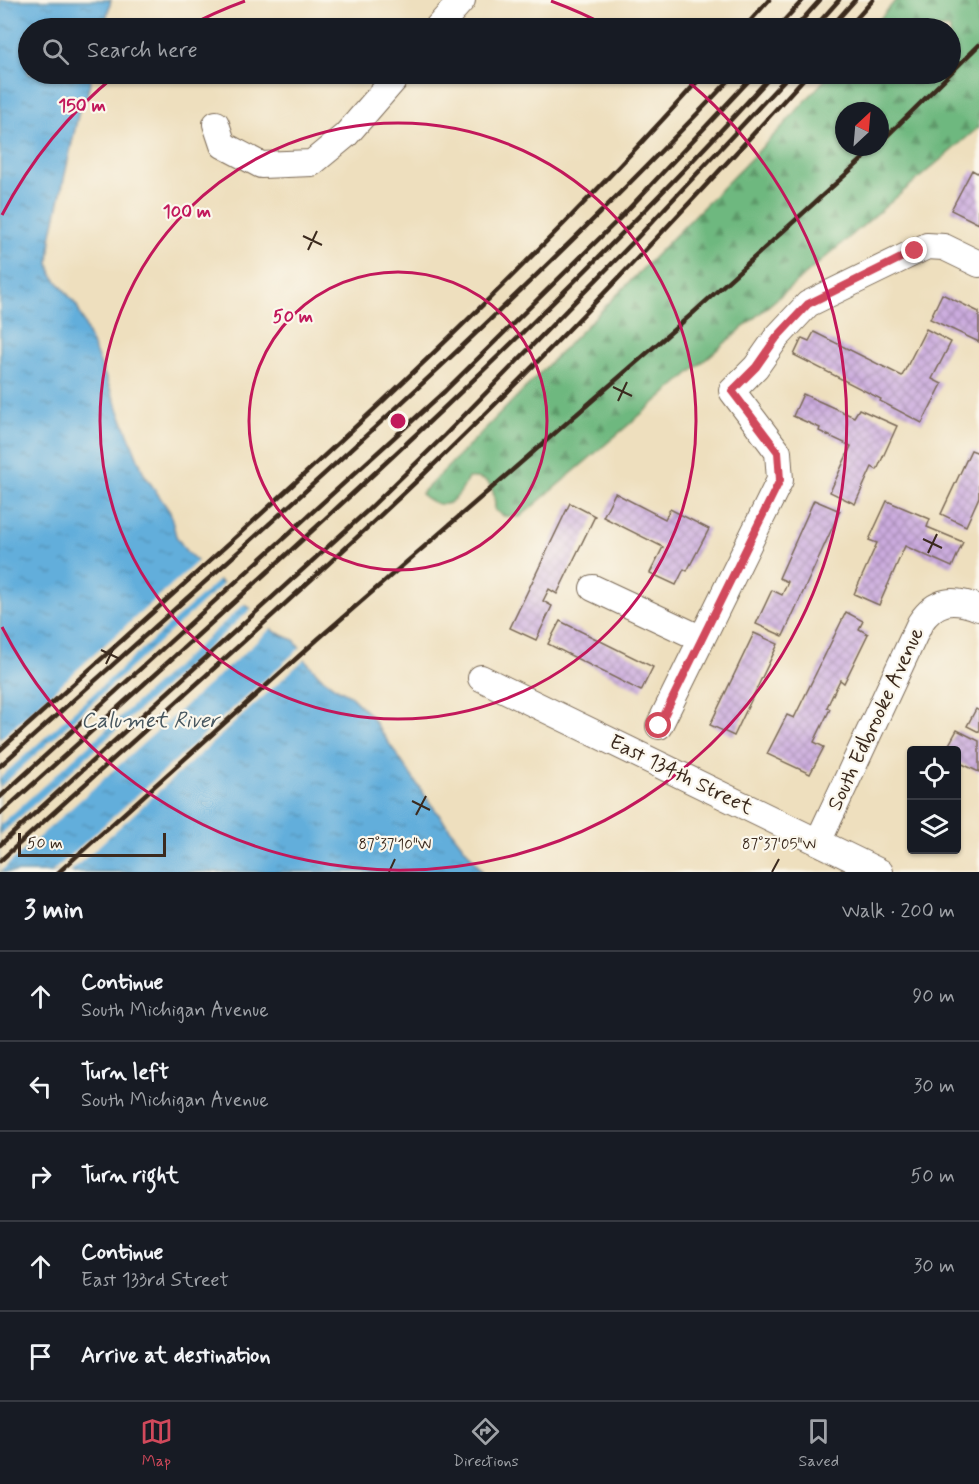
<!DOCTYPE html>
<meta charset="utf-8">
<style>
:root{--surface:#171b24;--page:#242831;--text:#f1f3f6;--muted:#9ea1a6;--line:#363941;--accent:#d1495b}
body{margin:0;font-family:Mynerve,sans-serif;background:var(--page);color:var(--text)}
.controls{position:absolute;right:18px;bottom:18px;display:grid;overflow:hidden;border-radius:6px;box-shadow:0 2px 4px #0004}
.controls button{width:54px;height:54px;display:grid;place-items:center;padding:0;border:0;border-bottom:2px solid var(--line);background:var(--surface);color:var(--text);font:30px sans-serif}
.compass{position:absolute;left:835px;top:102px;width:54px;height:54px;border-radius:50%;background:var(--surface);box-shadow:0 2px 4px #0004;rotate:26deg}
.scale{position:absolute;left:18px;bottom:15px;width:148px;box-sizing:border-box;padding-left:6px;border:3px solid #3b2a1e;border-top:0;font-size:16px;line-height:21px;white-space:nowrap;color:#3b2a1e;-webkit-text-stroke:4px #fbf7ec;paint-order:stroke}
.stop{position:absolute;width:18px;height:18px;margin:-14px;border:4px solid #d1495b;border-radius:50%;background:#fff}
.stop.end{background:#d1495b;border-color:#fff;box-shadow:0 2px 6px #0008}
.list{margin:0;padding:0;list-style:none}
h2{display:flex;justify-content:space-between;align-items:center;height:78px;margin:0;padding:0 24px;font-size:26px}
h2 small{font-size:20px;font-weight:400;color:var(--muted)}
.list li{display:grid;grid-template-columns:39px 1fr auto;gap:18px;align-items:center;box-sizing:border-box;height:90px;padding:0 24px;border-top:2px solid var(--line)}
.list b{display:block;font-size:22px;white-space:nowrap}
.list p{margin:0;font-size:20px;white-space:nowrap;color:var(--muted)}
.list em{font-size:20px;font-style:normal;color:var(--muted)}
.icon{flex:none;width:33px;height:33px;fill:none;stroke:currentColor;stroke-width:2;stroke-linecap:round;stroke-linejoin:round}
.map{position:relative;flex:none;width:979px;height:872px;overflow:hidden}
.search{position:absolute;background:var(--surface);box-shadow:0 2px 4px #0004;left:18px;right:18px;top:18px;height:66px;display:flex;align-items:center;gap:15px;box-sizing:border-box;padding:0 21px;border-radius:33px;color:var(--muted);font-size:22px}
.sheet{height:528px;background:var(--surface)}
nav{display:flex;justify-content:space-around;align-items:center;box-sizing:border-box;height:84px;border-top:2px solid var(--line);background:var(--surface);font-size:16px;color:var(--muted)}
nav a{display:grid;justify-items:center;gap:3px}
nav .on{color:var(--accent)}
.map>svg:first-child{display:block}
</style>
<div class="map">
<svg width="979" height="872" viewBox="0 0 979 872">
<defs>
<pattern id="forest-firs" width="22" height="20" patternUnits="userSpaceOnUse" patternTransform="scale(1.5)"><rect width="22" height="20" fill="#6eb87f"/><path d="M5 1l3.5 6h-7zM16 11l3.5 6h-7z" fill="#5c9667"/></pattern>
<pattern id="water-ripples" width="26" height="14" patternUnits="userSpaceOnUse" patternTransform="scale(1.5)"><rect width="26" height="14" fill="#62aedb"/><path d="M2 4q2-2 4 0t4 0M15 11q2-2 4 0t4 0" fill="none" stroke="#528eb1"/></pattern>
<pattern id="building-cross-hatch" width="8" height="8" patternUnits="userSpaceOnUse" patternTransform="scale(1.5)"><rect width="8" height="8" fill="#cbabde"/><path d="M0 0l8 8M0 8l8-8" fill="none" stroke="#a68bb3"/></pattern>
</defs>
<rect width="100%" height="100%" fill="#fbf7ec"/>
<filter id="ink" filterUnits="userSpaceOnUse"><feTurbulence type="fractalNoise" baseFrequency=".0167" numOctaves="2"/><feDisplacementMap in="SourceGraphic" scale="12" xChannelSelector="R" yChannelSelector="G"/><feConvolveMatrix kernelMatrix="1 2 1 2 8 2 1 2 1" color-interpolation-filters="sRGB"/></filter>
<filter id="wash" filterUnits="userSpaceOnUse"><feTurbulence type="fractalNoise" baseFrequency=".008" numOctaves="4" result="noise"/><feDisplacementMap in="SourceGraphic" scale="24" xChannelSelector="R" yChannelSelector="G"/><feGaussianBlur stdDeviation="1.35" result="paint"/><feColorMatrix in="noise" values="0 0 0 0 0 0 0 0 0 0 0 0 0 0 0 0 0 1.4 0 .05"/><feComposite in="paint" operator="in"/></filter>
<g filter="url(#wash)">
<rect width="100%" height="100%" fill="#eedfbe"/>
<path fill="url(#forest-firs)" stroke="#54714e" stroke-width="1.5" fill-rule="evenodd" d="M896,0H979V127L520,517L504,516L495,510C495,490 492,476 468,478C457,503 444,514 421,494L779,130L830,74H950V28H872ZM844,111H880V147H844Z"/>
<path fill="url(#water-ripples)" stroke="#4e6c7c" stroke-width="1.5" d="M0,0H111L104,28H28V74H92L86,99L80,106L51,238L49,263L52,275L77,306L144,474L170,512L176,536L186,551L247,606L266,619L273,631L294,640L302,650L306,661L320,676L335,687L348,694L369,714L430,803L483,872H0Z"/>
<path fill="#eedfbe" d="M200,559L221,578L0,778V739Z
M225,582L247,602L0,825V787Z
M253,607L268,617L274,626L0,872V835Z
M302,646L308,656L70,872H52Z"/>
<g id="blocks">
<path fill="url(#building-cross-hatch)" d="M972,170L979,174V224L951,210Z
M942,294L979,312V342L930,319Z
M926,329L951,342L932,379L942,384L922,423L880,401L881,399L794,355L802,338L809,341L814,332L902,376Z
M803,394L854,417L859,409L897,426L877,470L872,467L855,504L830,492L851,446L819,431L820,428L793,416Z
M971,450L979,453V497L966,526L941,514Z
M615,493L665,519L670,509L709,529L687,571L684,569L676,585L650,573L663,547L603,517Z
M814,500L840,511L783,636L756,624L772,590L782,595L788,582L779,578Z
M887,501L930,519L927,527L963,542L952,567L905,546L879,605L854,594L877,543L869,540Z
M570,503L595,516L557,594L549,589L543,601L552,606L536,640L510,628Z
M846,612L863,621L859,629L868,634L844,683L840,680L827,707L830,709L814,742L824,747L810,774L767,754L787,715L794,718Z
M560,621L653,667L641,691L548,644Z
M754,633L778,644L734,736L710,725Z
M976,709L979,711V732L967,726Z
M957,730L979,741V772L956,761V750H946Z"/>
</g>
</g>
<g filter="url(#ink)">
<use href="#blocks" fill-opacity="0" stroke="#7a6956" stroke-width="1.5"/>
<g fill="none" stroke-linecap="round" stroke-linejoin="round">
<defs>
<path id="minor" d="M437,28L462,0
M216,124L223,145L261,165L312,163L346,135L399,74
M593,588L702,639
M481,678L880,872
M659,726L780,480L778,452L732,391L756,367L777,337L808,304L927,246L944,247L979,264
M818,842L920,623C936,599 953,598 979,608"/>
</defs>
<use href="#minor" stroke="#7a6956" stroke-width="28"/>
<use href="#minor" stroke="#fff" stroke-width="26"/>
<path stroke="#3b2a1e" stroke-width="4.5" d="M744,28L769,0
M777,28L803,0
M795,28L820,0
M814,28L839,0
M830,28L855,0
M848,28L873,0
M880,143L979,45
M0,750C242,532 487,317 704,74
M0,766C250,541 505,319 735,74
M0,797L445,391L621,217L755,74
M0,814C264,575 533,339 773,74
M0,845L367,511L445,435L637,238L790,74
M0,861C141,733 285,607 423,475C557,346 684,211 808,74
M59,872L318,639L693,313L876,147"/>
</g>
</g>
<g fill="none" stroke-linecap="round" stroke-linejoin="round" filter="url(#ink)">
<path stroke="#d1495b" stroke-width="8" d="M659,726L780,480L778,452L732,391L756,367L777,337L808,304L915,251"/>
</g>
<path fill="none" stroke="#3b2a1e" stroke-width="2" d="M303,236L322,245M308,250L317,231M613,387L632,396M618,401L627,382M923,539L942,548M928,553L937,534M101,650L120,659M106,664L115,645M412,801L430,810M416,815L426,796M389,872L395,859M772,872L779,859"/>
<g fill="none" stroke="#c2185b" stroke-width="3">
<circle cx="398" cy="421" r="149"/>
<circle cx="398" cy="421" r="298"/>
<path d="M2 215A447 447 0 0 1 117 74M185 28A447 447 0 0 1 245 1M551 1A447 447 0 0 1 611 28M679 74A447 447 0 1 1 2 627"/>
</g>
<g text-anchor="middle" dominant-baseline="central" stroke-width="4.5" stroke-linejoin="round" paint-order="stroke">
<g font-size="21" fill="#3b2a1e" stroke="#fbf7ec">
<text transform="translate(876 719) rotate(-65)">South Edbrooke Avenue</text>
<text transform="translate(681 775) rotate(26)">East 134th Street</text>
</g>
<g font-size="22" font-style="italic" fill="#495860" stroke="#fbf7ec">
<text x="150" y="721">Calumet River</text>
</g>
</g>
<g font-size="15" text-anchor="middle" fill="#3b2a1e" stroke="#fbf7ec" stroke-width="4.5" stroke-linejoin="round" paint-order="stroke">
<text x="395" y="849">87°37'10"W</text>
<text x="779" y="849">87°37'05"W</text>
</g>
<circle cx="398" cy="421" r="9" fill="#c2185b" stroke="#fbf7ec" stroke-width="3"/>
<g font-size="18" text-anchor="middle" font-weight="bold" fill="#c2185b" stroke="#fbf7ec" stroke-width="4.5" stroke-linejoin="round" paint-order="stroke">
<text x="82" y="111">150 m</text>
<text x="187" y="217">100 m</text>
<text x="293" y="322">50 m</text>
</g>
</svg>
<div class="controls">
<button><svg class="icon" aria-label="locate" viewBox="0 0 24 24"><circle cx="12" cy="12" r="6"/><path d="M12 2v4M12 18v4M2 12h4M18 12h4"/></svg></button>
<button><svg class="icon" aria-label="layers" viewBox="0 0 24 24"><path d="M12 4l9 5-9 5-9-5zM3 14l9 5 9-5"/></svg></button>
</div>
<svg class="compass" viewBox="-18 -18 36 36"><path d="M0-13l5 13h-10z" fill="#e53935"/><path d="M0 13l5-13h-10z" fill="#9ea1a6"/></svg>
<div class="scale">50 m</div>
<div class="stop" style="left:659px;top:726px"></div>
<div class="stop end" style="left:915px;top:251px"></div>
<div class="search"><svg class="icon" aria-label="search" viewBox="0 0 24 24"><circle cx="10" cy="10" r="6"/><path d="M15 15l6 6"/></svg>Search here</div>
</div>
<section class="sheet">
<h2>3 min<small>Walk · 200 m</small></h2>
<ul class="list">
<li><svg class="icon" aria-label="ahead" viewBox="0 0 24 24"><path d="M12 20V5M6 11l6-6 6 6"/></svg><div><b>Continue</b><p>South Michigan Avenue</p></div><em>90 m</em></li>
<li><svg class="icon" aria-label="left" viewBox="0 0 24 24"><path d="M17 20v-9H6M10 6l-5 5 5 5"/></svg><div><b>Turn left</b><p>South Michigan Avenue</p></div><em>30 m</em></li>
<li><svg class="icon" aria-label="right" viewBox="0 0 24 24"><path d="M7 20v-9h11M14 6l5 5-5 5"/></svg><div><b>Turn right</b></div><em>50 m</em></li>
<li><svg class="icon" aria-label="ahead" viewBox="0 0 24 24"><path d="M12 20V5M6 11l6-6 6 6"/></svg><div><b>Continue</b><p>East 133rd Street</p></div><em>30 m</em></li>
<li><svg class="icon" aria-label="arrive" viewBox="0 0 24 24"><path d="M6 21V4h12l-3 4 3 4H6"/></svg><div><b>Arrive at destination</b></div></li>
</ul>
</section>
<nav>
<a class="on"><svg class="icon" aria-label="map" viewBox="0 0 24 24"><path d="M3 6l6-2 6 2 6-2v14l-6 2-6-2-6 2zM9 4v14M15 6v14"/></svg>Map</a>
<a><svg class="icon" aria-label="directions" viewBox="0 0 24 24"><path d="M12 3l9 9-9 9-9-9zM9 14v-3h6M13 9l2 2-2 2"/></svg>Directions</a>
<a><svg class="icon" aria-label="saved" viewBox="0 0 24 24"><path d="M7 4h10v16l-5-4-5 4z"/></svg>Saved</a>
</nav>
